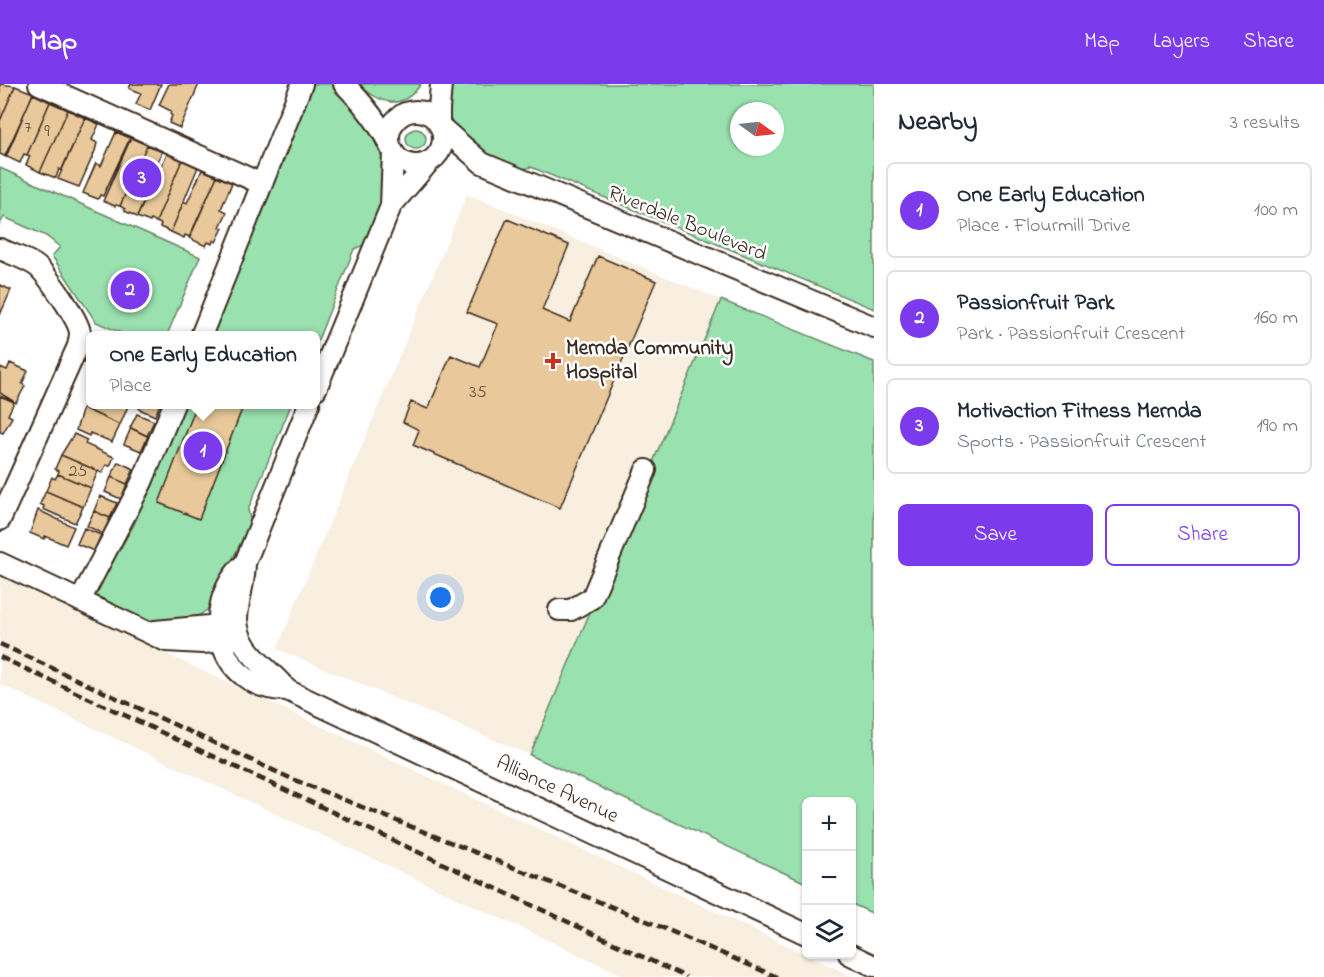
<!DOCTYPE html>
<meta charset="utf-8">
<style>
:root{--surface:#fff;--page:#f6f6f7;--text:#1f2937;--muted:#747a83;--line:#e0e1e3;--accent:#7c3aed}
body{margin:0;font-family:"Indie Flower",sans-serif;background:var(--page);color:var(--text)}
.controls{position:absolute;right:18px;bottom:18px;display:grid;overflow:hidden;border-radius:9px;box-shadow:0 2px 4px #0004}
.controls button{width:54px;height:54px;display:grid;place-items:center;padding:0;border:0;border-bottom:2px solid var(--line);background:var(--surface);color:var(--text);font:30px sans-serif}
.compass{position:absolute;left:730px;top:18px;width:54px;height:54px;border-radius:50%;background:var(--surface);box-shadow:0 2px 4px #0004;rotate:105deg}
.you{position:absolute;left:441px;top:514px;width:21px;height:21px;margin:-15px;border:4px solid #fff;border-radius:50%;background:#1a73e8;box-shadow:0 0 0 9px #1a73e833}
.badge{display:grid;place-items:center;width:39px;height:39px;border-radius:50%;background:var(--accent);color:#fff;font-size:20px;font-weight:700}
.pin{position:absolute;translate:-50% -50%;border:3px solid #fff;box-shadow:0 2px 6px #0006}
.popup{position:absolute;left:86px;top:247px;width:234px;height:78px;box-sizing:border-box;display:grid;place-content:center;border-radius:9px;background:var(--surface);filter:drop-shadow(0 2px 4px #0005);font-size:20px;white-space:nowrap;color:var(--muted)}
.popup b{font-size:22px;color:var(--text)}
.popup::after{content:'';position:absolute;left:50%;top:100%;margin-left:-12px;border:12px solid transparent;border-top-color:var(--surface)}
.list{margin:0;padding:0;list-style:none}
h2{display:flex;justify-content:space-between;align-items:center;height:78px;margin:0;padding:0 24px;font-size:26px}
h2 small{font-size:20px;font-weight:400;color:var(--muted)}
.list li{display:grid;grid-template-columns:39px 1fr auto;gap:18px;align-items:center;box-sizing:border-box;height:96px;margin:0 12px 12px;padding:0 12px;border:2px solid var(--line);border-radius:9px}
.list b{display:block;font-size:22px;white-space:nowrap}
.list p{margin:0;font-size:20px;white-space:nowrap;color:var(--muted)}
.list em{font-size:20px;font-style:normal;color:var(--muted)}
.actions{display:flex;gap:12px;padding:18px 24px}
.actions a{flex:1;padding:14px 0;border:2px solid var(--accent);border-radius:9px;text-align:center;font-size:21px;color:var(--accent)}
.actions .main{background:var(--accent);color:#fff}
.icon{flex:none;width:33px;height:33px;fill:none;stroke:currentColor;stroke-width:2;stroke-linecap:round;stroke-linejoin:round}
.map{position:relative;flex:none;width:874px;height:893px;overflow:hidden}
header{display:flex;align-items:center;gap:36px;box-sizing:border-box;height:84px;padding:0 30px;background:var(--accent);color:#fff}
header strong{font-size:28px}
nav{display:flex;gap:33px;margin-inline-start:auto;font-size:21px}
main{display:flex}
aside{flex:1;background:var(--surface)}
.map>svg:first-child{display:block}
</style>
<header>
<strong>Map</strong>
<nav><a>Map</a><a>Layers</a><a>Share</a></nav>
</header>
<main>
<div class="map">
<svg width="874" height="893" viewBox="0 0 874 893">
<rect width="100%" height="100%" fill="#fff"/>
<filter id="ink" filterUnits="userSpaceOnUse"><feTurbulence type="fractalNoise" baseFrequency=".0167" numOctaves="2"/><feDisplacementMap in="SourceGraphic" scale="12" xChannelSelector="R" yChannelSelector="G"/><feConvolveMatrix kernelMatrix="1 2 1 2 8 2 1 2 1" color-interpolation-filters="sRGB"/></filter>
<g filter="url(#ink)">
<path fill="#f8efe1" d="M467,110L721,216L530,671L277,565Z
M0,492L244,606L854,893H627L218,703L0,600Z"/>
<path fill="#99e1af" stroke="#6a8666" stroke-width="1.5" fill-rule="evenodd" d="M313,0H331L359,31L368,44L384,77V111L364,161L354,165L316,261V252H212L298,38L295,36L307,7Z
M358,0H421C401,28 381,20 358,0Z
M449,0H874V225L531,83C527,84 521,86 517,86C500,82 457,53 450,37C445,24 447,13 449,0ZM739,27H775V63H739Z
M406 55a10 10 0 1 1 20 0a10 10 0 1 1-20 0Z
M0,84L200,173L167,251H126L96,238L52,172L60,163L46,152L4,133L0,140Z
M721,216L874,278V830L852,820V718H806V799L530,671Z
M184,321H291L248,426L251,438L207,526L192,536L163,539L144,536L91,514L134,441Z"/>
<path fill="#e9c99b" stroke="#3b2a1e" stroke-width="1.5" d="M0,0L15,2L0,37Z
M131,0H161L150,26L136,20L141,9L129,4Z
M169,0H199L180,44L169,39L172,32L170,30L171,27L159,21Z
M15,2L33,9L6,73L0,70V37Z
M33,10L50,18L27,71L24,70L20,79L5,72Z
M50,18L68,26L40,88L26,81L30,72L27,71Z
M68,26L85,34L61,87L59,85L56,94L40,88Z
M85,34L99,40L92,56L97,59L95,67L79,103L58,95Z
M116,48L130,54L103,112L100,111L98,115L83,109L96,79L101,82Z
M131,54L147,61L120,122L116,121L115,122L103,117Z
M147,61L162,68L147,102L150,103L137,133L125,127V125L120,122Z
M167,70L182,76L156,138L151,136L150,138L137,133Z
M182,76L198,83L171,148L160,143L161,140L156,138Z
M202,86L217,92L190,153L185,151L184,154L171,148L184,117L187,119Z
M217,92L232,99L221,125L227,128L220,143L223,144L216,158L213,156L212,160L208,158L206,162L189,154Z
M507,135L569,161L542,226L570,238L598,172L656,197L560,424L413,361L419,346L403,338L411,318L428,325L451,271L480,283L498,240L467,228Z
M0,201L11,206L0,231Z
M10,279L28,287L22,300L25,302L16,319L0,309V283L7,286Z
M89,310L91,311V320H124L128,322L120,341L83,324Z
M0,312L14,318L8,331L12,333L3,349L0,348Z
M141,320H160L155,332L139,325Z
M197,320H244L199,435L159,419Z
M83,324L120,341L112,358L90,349L89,352L76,346Z
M137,330L154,337L147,352L130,344Z
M131,344L148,352L141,367L124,360Z
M74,350L87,356L85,360L114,373L110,382L106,381L102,389L61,371Z
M61,371L98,387L91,404L58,390L59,387L55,385Z
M118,378L134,385L127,400L111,393Z
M58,390L91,404L83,423L46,407L52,393L55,395Z
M111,393L127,400L121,415L105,408Z
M46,407L83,423L75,439L43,425L44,422L40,420Z
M100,412L117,419L110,434L94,427Z
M38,426L74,443L66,461L45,452L44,455L30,449Z
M94,427L110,434L103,450L87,442Z
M84,444L101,451L94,467L77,460Z"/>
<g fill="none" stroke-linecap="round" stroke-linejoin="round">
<defs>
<path id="minor" d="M39,0L262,100
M344,0C363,19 378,37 390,62
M389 54a27 27 0 1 1 54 0a27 27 0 1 1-54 0Z
M439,41V25L441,0
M440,42L482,79L874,243
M391,122L393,67
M0,165C11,170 24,174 35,181C46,188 78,235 80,248C80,253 79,257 78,262L0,436
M201,252L302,0
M316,305L391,122L429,78
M0,479L166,557L203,559L232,556
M245,479C197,523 217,606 287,606L806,850
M80,517L142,398L174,320
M559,526H571L592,514L646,386
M155,547L231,540
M287,606C269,583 237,568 237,534C238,515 245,498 245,479L309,320
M849,870L874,882"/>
</defs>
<use href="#minor" stroke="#3b2a1e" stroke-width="24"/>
<use href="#minor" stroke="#fff" stroke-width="20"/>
<path stroke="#3b2a1e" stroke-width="4.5" stroke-dasharray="9 4.5" stroke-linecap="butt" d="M0,560L292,695L647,837L777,893
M0,573L686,893"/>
</g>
</g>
<path fill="#c8321e" stroke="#fff" stroke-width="2" d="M550 268h6v6h6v6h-6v6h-6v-6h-6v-6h6z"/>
<g text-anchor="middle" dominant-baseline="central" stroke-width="5" stroke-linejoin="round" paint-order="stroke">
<g font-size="18" fill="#66523d">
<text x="28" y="44">7</text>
<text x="47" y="48">9</text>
<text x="478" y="309">35</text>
<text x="78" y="388">25</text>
</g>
<g font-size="21" fill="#3b2a1e" stroke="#fff">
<text transform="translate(687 140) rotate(22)">Riverdale Boulevard</text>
<text transform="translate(557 706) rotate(25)">Alliance Avenue</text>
</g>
<g font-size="21" font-weight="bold" fill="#3b2a1e" stroke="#fff" text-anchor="start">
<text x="566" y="265">Mernda Community<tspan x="566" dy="24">Hospital</tspan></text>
</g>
</g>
</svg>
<div class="controls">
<button>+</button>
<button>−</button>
<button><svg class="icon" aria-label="layers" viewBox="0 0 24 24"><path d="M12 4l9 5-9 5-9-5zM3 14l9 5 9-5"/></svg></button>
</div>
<svg class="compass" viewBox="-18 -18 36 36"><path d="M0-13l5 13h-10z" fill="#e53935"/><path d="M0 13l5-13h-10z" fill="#747a83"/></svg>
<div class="you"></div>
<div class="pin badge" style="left:203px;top:367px">1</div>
<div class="popup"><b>One Early Education</b>Place</div>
<div class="pin badge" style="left:130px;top:206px">2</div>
<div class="pin badge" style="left:142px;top:94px">3</div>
</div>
<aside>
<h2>Nearby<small>3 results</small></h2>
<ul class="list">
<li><span class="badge">1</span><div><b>One Early Education</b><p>Place · Flourmill Drive</p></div><em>100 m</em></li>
<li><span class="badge">2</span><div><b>Passionfruit Park</b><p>Park · Passionfruit Crescent</p></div><em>160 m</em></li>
<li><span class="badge">3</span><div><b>Motivaction Fitness Mernda</b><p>Sports · Passionfruit Crescent</p></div><em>190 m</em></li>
</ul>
<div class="actions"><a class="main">Save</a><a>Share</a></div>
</aside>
</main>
